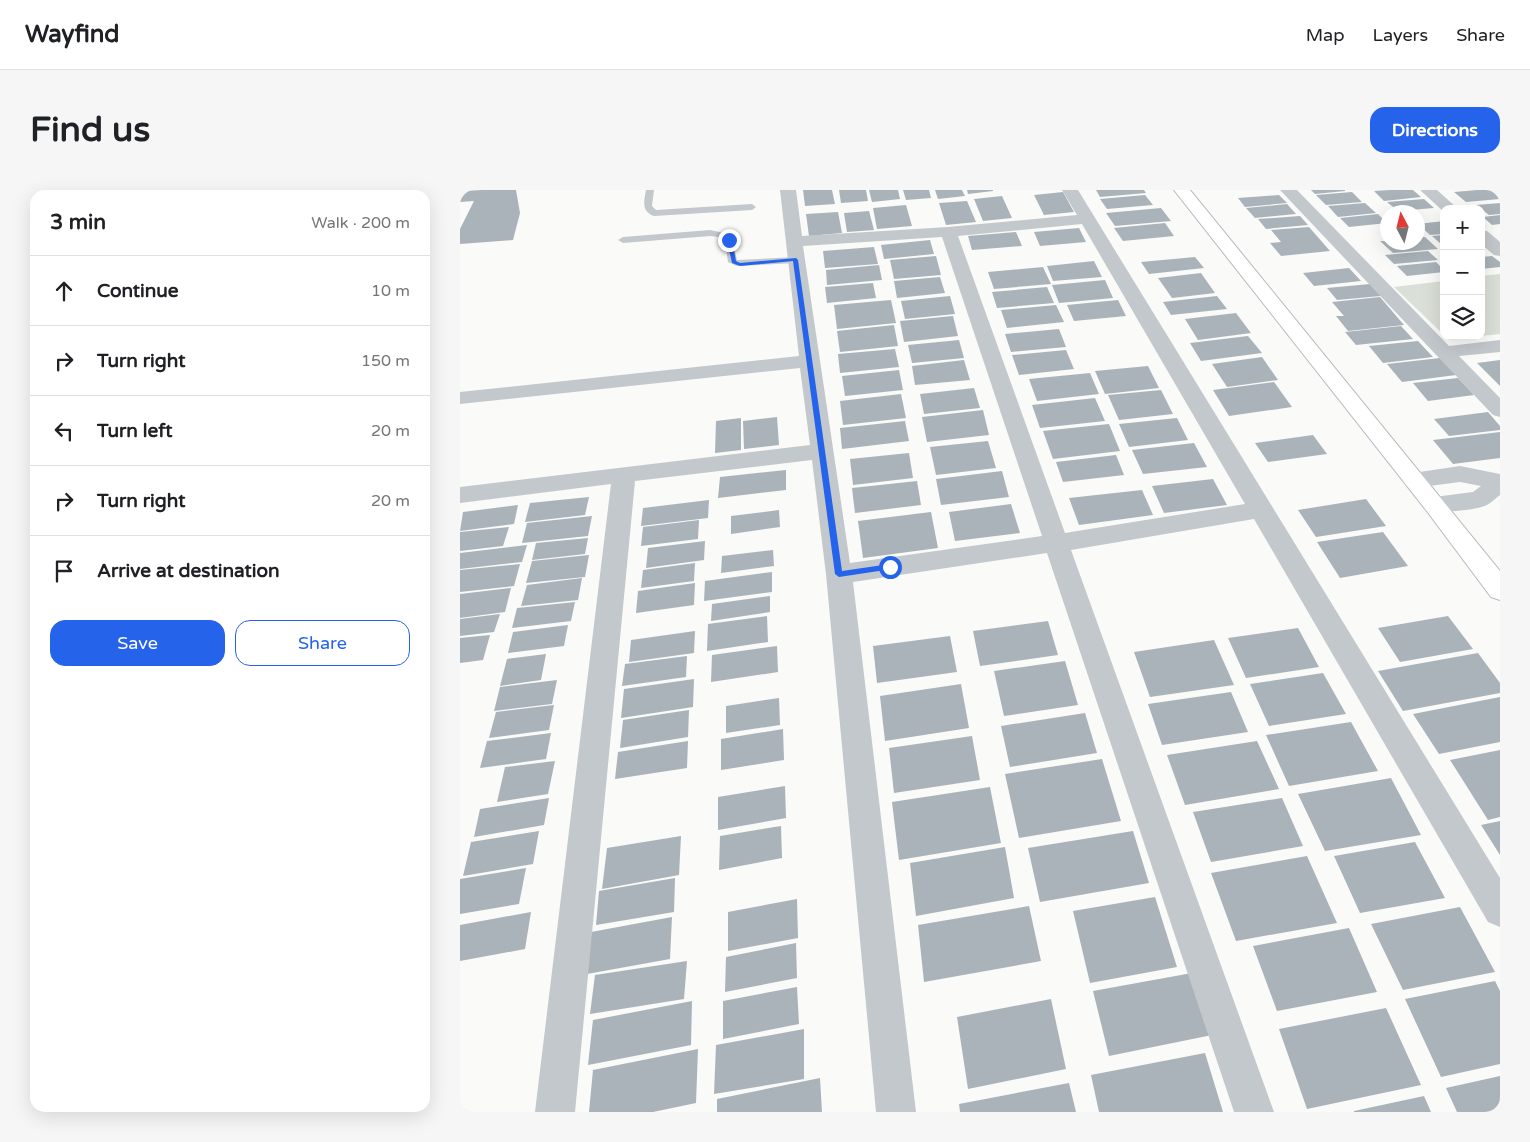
<!DOCTYPE html>
<meta charset="utf-8">
<style>
:root{--surface:#fff;--page:#f6f6f6;--text:#202124;--muted:#757577;--line:#e0e0e0;--accent:#2563eb}
body{margin:0;font-family:"Varela Round",sans-serif;background:var(--page);color:var(--text)}
.controls{position:absolute;right:15px;top:15px;display:grid;overflow:hidden;border-radius:10px;box-shadow:0 5px 20px #0002}
.controls button{width:45px;height:45px;display:grid;place-items:center;padding:0;border:0;border-bottom:1px solid var(--line);background:var(--surface);color:var(--text);font:25px sans-serif}
.compass{position:absolute;left:920px;top:15px;width:45px;height:45px;border-radius:50%;background:var(--surface);box-shadow:0 5px 20px #0002;rotate:353deg}
.stop{position:absolute;width:15px;height:15px;margin:-11px;border:4px solid #2563eb;border-radius:50%;background:#fff}
.stop.end{background:#2563eb;border-color:#fff;box-shadow:0 1px 5px #0008}
.list{margin:0;padding:0;list-style:none}
h2{display:flex;justify-content:space-between;align-items:center;height:65px;margin:0;padding:0 20px;font-size:21px}
h2 small{font-size:16px;font-weight:400;color:var(--muted)}
.list li{display:grid;grid-template-columns:32px 1fr auto;gap:15px;align-items:center;box-sizing:border-box;height:70px;padding:0 20px;border-top:1px solid var(--line)}
.list b{display:block;font-size:19px;white-space:nowrap}
.list em{font-size:16px;font-style:normal;color:var(--muted)}
.actions{display:flex;gap:10px;padding:15px 20px}
.actions a{flex:1;padding:11px 0;border:1px solid var(--accent);border-radius:15px;text-align:center;font-size:18px;color:var(--accent)}
.actions .main{background:var(--accent);color:#fff}
.icon{flex:none;width:28px;height:28px;fill:none;stroke:currentColor;stroke-width:2;stroke-linecap:round;stroke-linejoin:round}
.map{position:relative;flex:none;width:1040px;height:922px;overflow:hidden;border-radius:15px}
header{display:flex;align-items:center;gap:30px;box-sizing:border-box;height:70px;padding:0 25px;background:var(--surface);border-bottom:1px solid var(--line)}
header strong{font-size:24px}
nav{display:flex;gap:28px;margin-inline-start:auto;font-size:18px}
.intro{display:flex;align-items:center;justify-content:space-between;box-sizing:border-box;height:120px;padding:0 30px}
h1{margin:0;font-size:35px}
.button{padding:12px 22px;border-radius:15px;background:var(--accent);color:#fff;font-size:18px;font-weight:700}
main{display:flex;gap:30px;padding:0 30px}
aside{flex:1;background:var(--surface);border-radius:15px;box-shadow:0 5px 20px #0002}
.map>svg:first-child{display:block}
</style>
<header>
<strong>Wayfind</strong>
<nav><a>Map</a><a>Layers</a><a>Share</a></nav>
</header>
<div class="intro"><h1>Find us</h1><a class="button">Directions</a></div>
<main>
<aside>
<h2>3 min<small>Walk · 200 m</small></h2>
<ul class="list">
<li><svg class="icon" aria-label="ahead" viewBox="0 0 24 24"><path d="M12 20V5M6 11l6-6 6 6"/></svg><div><b>Continue</b></div><em>10 m</em></li>
<li><svg class="icon" aria-label="right" viewBox="0 0 24 24"><path d="M7 20v-9h11M14 6l5 5-5 5"/></svg><div><b>Turn right</b></div><em>150 m</em></li>
<li><svg class="icon" aria-label="left" viewBox="0 0 24 24"><path d="M17 20v-9H6M10 6l-5 5 5 5"/></svg><div><b>Turn left</b></div><em>20 m</em></li>
<li><svg class="icon" aria-label="right" viewBox="0 0 24 24"><path d="M7 20v-9h11M14 6l5 5-5 5"/></svg><div><b>Turn right</b></div><em>20 m</em></li>
<li><svg class="icon" aria-label="arrive" viewBox="0 0 24 24"><path d="M6 21V4h12l-3 4 3 4H6"/></svg><div><b>Arrive at destination</b></div></li>
</ul>
<div class="actions"><a class="main">Save</a><a>Share</a></div>
</aside>
<div class="map">
<svg width="1040" height="922" viewBox="0 0 1040 922">
<rect width="100%" height="100%" fill="#fafaf8"/>
<path fill="#dadfd7" d="M1040,84V144L1021,146V86Z
M984,91V145L934,97Z"/>
<path fill="#aab3b9" d="M22,0H56L60,23L53,50L0,54V39L14,11L0,12V1Z
M343,0H372L375,14L345,16Z
M379,0H406L408,11L381,13Z
M409,0H438L440,9L412,12Z
M443,0H469L471,8L446,10Z
M475,0H502L505,6L478,9Z
M507,0H533V1L508,4Z
M636,0H684L686,3L640,7Z
M851,0H885V1L855,4Z
M930,0H953L961,7L924,11L914,1Z
M1017,0H1031L1040,7V9L1006,12L994,2Z
M603,2L614,22L584,25L574,5Z
M892,2L902,12L866,15L856,5Z
M685,5L693,15L647,19L640,9Z
M819,5L827,13L785,17L778,8Z
M542,6L552,28L523,31L514,9Z
M964,9L974,18L938,21L927,12Z
M507,11L516,32L486,35L479,13Z
M905,13L916,23L878,27L868,16Z
M1040,13V24L1029,25L1016,15Z
M827,14L836,24L795,28L786,18Z
M446,15L452,36L417,39L413,18Z
M701,18L711,31L655,36L646,23Z
M409,21L414,40L387,42L384,23Z
M378,22L382,43L349,46L346,24Z
M918,24L927,33L889,37L880,28Z
M1040,25V34L1032,35L1023,27Z
M840,26L848,35L806,39L798,29Z
M984,31V44L970,45L958,34Z
M705,33L714,46L663,51L654,38Z
M849,37L870,61L821,66L810,53L821,52L811,40Z
M619,38L626,52L580,56L574,42Z
M556,42L562,56L512,60L508,46Z
M984,45V55H982L972,46Z
M958,47H965L978,59L933,63L920,51L958,52Z
M470,50L474,64L424,69L421,55Z
M414,57L418,74L365,78L363,61Z
M968,61L978,70L934,74L925,65Z
M476,66L481,85L434,89L430,70Z
M1032,66L1040,72V77L1021,79V67Z
M735,67L744,78L689,84L681,72Z
M634,71L642,87L593,91L587,76Z
M976,72L984,80V82L947,86L937,76Z
M419,75L422,90L367,95L366,80Z
M583,77L591,94L534,99L528,82Z
M889,78L901,91L854,96L843,83Z
M741,83L755,103L712,108L698,88Z
M480,87L485,103L437,108L434,91Z
M645,90L653,108L599,113L592,95Z
M413,93L416,108L367,113L365,97Z
M910,94L921,106L877,110L867,98Z
M587,97L594,113L537,118L532,102Z
M490,106L495,124L445,129L441,111Z
M757,106L767,119L711,125L703,112Z
M920,107L944,135L888,141L876,126H884L872,112Z
M431,110L436,133L377,139L374,115Z
M658,110L666,126L614,131L607,115Z
M596,115L604,132L547,138L541,120Z
M776,123L791,143L738,150L725,129Z
M493,126L498,146L444,152L440,131Z
M434,135L438,156L380,162L377,141Z
M941,136L953,149L896,155L885,142Z
M599,139L606,157L551,162L545,144Z
M788,146L802,163L741,171L730,153Z
M499,150L504,168L452,173L448,155Z
M958,151L973,167L923,173L909,156Z
M435,159L439,177L380,183L378,164Z
M606,160L614,179L559,185L552,165Z
M802,167L818,190L767,197L752,174Z
M980,168L996,185L942,192L927,174Z
M504,170L510,190L455,195L452,176Z
M1040,170V196L1017,173Z
M688,176L699,198L645,204L635,181Z
M439,180L443,200L385,206L382,186Z
M630,183L639,204L577,211L569,189Z
M998,188L1014,205L968,211L953,193Z
M814,192L832,217L769,226L753,200Z
M514,198L520,218L464,224L460,204Z
M701,200L713,224L659,230L648,205Z
M441,204L446,228L383,235L380,211Z
M635,208L645,231L580,238L572,215Z
M523,220L529,245L467,252L462,227Z
M1028,222L1040,236V240L989,246L974,229Z
M317,227L319,255L284,259L283,231Z
M281,228V260L255,263L256,231Z
M717,228L728,250L669,257L659,234Z
M445,231L449,251L382,259L380,238Z
M649,234L660,261L593,269L583,241Z
M1040,242V268L993,274L973,250Z
M853,245L867,264L808,272L795,253Z
M528,251L536,278L476,285L470,257Z
M734,253L747,277L683,284L672,260Z
M449,263L453,288L393,295L390,269Z
M656,265L664,285L603,292L596,272Z
M326,280V300L258,308L260,287Z
M542,281L549,307L481,315L476,289Z
M753,289L767,315L704,323L692,296Z
M457,291L461,315L395,323L392,298Z
M682,300L693,325L619,335L609,308Z
M129,307L125,325L65,332L70,313Z
M906,309L926,336L856,347L838,320Z
M249,310L248,328L181,336L183,318Z
M551,314L560,343L495,351L489,322Z
M58,315L54,334L0,341L3,322Z
M319,320L320,337L271,344V326Z
M471,322L478,358L403,368L398,331Z
M132,326L128,346L62,353L67,333Z
M239,330L238,349L181,356L183,337Z
M49,337L43,356L0,361V342Z
M923,342L948,376L880,388L857,352Z
M128,348L125,364L72,370L76,353Z
M245,351L244,370L186,378L188,358Z
M67,355L62,372L0,379V363Z
M313,360L314,376L261,383L262,366Z
M129,365L125,387L66,393L72,371Z
M235,373L234,391L181,398L183,380Z
M60,374L54,396L0,402V380Z
M312,382V402L244,411L245,391Z
M122,388L118,410L61,416L67,395Z
M235,393L234,415L176,423L178,401Z
M51,398L45,422L0,428V404Z
M310,406V422L251,431L252,414Z
M115,412L111,431L52,438L57,418Z
M40,424L34,442L0,446V429Z
M307,426L308,452L247,461L248,434Z
M988,426L1013,459L940,472L918,438Z
M588,431L598,465L520,476L513,441Z
M108,435L104,456L48,463L53,442Z
M838,438L859,477L786,488L768,448Z
M235,441L234,463L169,472L171,450Z
M30,445L23,470L0,473V448Z
M490,446L497,482L417,493L413,456Z
M754,450L774,495L690,507L674,462Z
M317,456L318,482L251,492L252,465Z
M1018,463L1040,493V503L943,521L918,481Z
M86,464L81,490L40,496L47,469Z
M227,466L226,487L162,496L165,474Z
M605,471L618,515L544,526L534,481Z
M863,483L886,524L809,536L790,494Z
M234,489L233,517L161,528L164,499Z
M97,490L92,514L34,521L40,497Z
M501,494L509,538L425,551L420,506Z
M771,502L788,542L702,555L688,514Z
M1040,507V552L979,564L953,524Z
M319,508L320,535L266,543V516Z
M94,515L89,540L29,548L36,522Z
M229,520L228,547L160,558L163,530Z
M625,523L637,563L550,577L541,536Z
M891,532L918,581L829,596L806,545Z
M323,539L324,570L261,580V549Z
M91,543L86,569L20,578L27,551Z
M512,546L520,590L434,603L429,558Z
M228,551L227,578L155,589L158,562Z
M797,551L819,599L725,615L707,565Z
M1040,560V627L1028,630L990,570Z
M642,569L661,631L559,648L545,584Z
M95,571L88,604L37,612L45,577Z
M931,588L961,645L865,661L838,604Z
M325,596L326,628L258,640V607Z
M530,597L541,653L439,670L432,612Z
M89,608L84,635L14,647L20,619Z
M822,608L843,656L751,672L733,622Z
M1040,631V665L1021,635Z
M321,636L322,668L259,680L260,646Z
M79,641L73,674L3,686L11,652Z
M673,641L689,693L580,712L568,658Z
M221,646L219,685L142,699L147,658Z
M955,652L985,708L900,723L874,666Z
M545,657L554,708L456,726L450,673Z
M847,666L877,733L776,751L751,683Z
M66,678L59,714L0,724V689Z
M215,688L214,722L136,735L139,701Z
M695,707L717,777L630,793L613,721Z
M337,709L338,748L268,761V722Z
M569,716L581,771L464,792L458,735Z
M1000,717L1035,782L943,800L911,734Z
M71,722L65,759L0,771V735Z
M212,727L210,769L127,784L131,742Z
M889,738L917,802L817,821L793,756Z
M336,753L337,788L265,802L266,767Z
M227,771L224,809L130,824L135,785Z
M732,783L752,845L649,866L633,801Z
M1035,791L1040,801V874L981,887L945,809Z
M337,797L339,834L263,849V811Z
M591,809L606,879L508,899L497,827Z
M232,811L231,855L128,875L133,830Z
M926,818L961,895L847,919L819,839Z
M344,839V889L254,904L256,855Z
M238,859L236,913L193,922H129L133,880Z
M745,863L763,922H639L631,885Z
M1040,886V922H997L986,898Z
M360,888L362,922H257V909Z
M609,893L616,922H500L499,914Z
M964,906L971,922H894V921Z"/>
<g fill="none" stroke-linecap="round" stroke-linejoin="round">
<defs>
<path id="secondary" d="M714,0H730L1040,381V410L1031,407L966,320Z"/>
</defs>
<use href="#secondary" stroke="#b3babf" stroke-width="2"/>
<path fill="#c3c8cc" fill-rule="evenodd" d="M186,0H194L192,16L196,20L292,14L296,17L292,20L194,26C181,21 184,11 186,0Z
M250,40L264,43L272,48L277,70L336,67L341,70L336,73L277,76L268,72L265,51L258,47L250,46L163,53L158,50L163,47Z"/>
<path fill="#c3c8cc" fill-rule="evenodd" d="M320,0H336L342,46L488,37L617,25L602,0H618L1040,688V737L1028,732L794,329L611,360L814,922H774L587,363L393,392L456,922H416L366,384L352,270L175,291L115,922H75L151,294L0,313V297L350,255L340,178L0,214V202L339,166ZM622,34L785,314L605,343L498,46ZM482,47L582,346L390,373L343,56Z
M820,0H837L989,156L1040,150V162L999,166L1040,208V227L1033,225Z
M960,0H977L998,19H984V22Z
M1021,40L1027,41L1040,52V66L1034,65L1021,54Z
M1000,276L1040,284V305C1036,308 1031,313 1027,315C1015,321 978,323 966,320L962,314L966,308L1013,302L1021,296L1000,292L954,298L946,296L943,290L946,284Z"/>
<use href="#secondary" fill="#fff" fill-rule="evenodd"/>
</g>
<path fill="#2563eb" d="M269,49L272,50L276,71L280,73L336,68L338,70L382,381L430,374L433,377L432,379L379,387L375,384L333,71L280,76L272,73L267,50Z"/>
</svg>
<div class="controls">
<button>+</button>
<button>−</button>
<button><svg class="icon" aria-label="layers" viewBox="0 0 24 24"><path d="M12 4l9 5-9 5-9-5zM3 14l9 5 9-5"/></svg></button>
</div>
<svg class="compass" viewBox="-18 -18 36 36"><path d="M0-13l5 13h-10z" fill="#e53935"/><path d="M0 13l5-13h-10z" fill="#757577"/></svg>
<div class="stop" style="left:430px;top:377px"></div>
<div class="stop end" style="left:269px;top:50px"></div>
</div>
</main>
